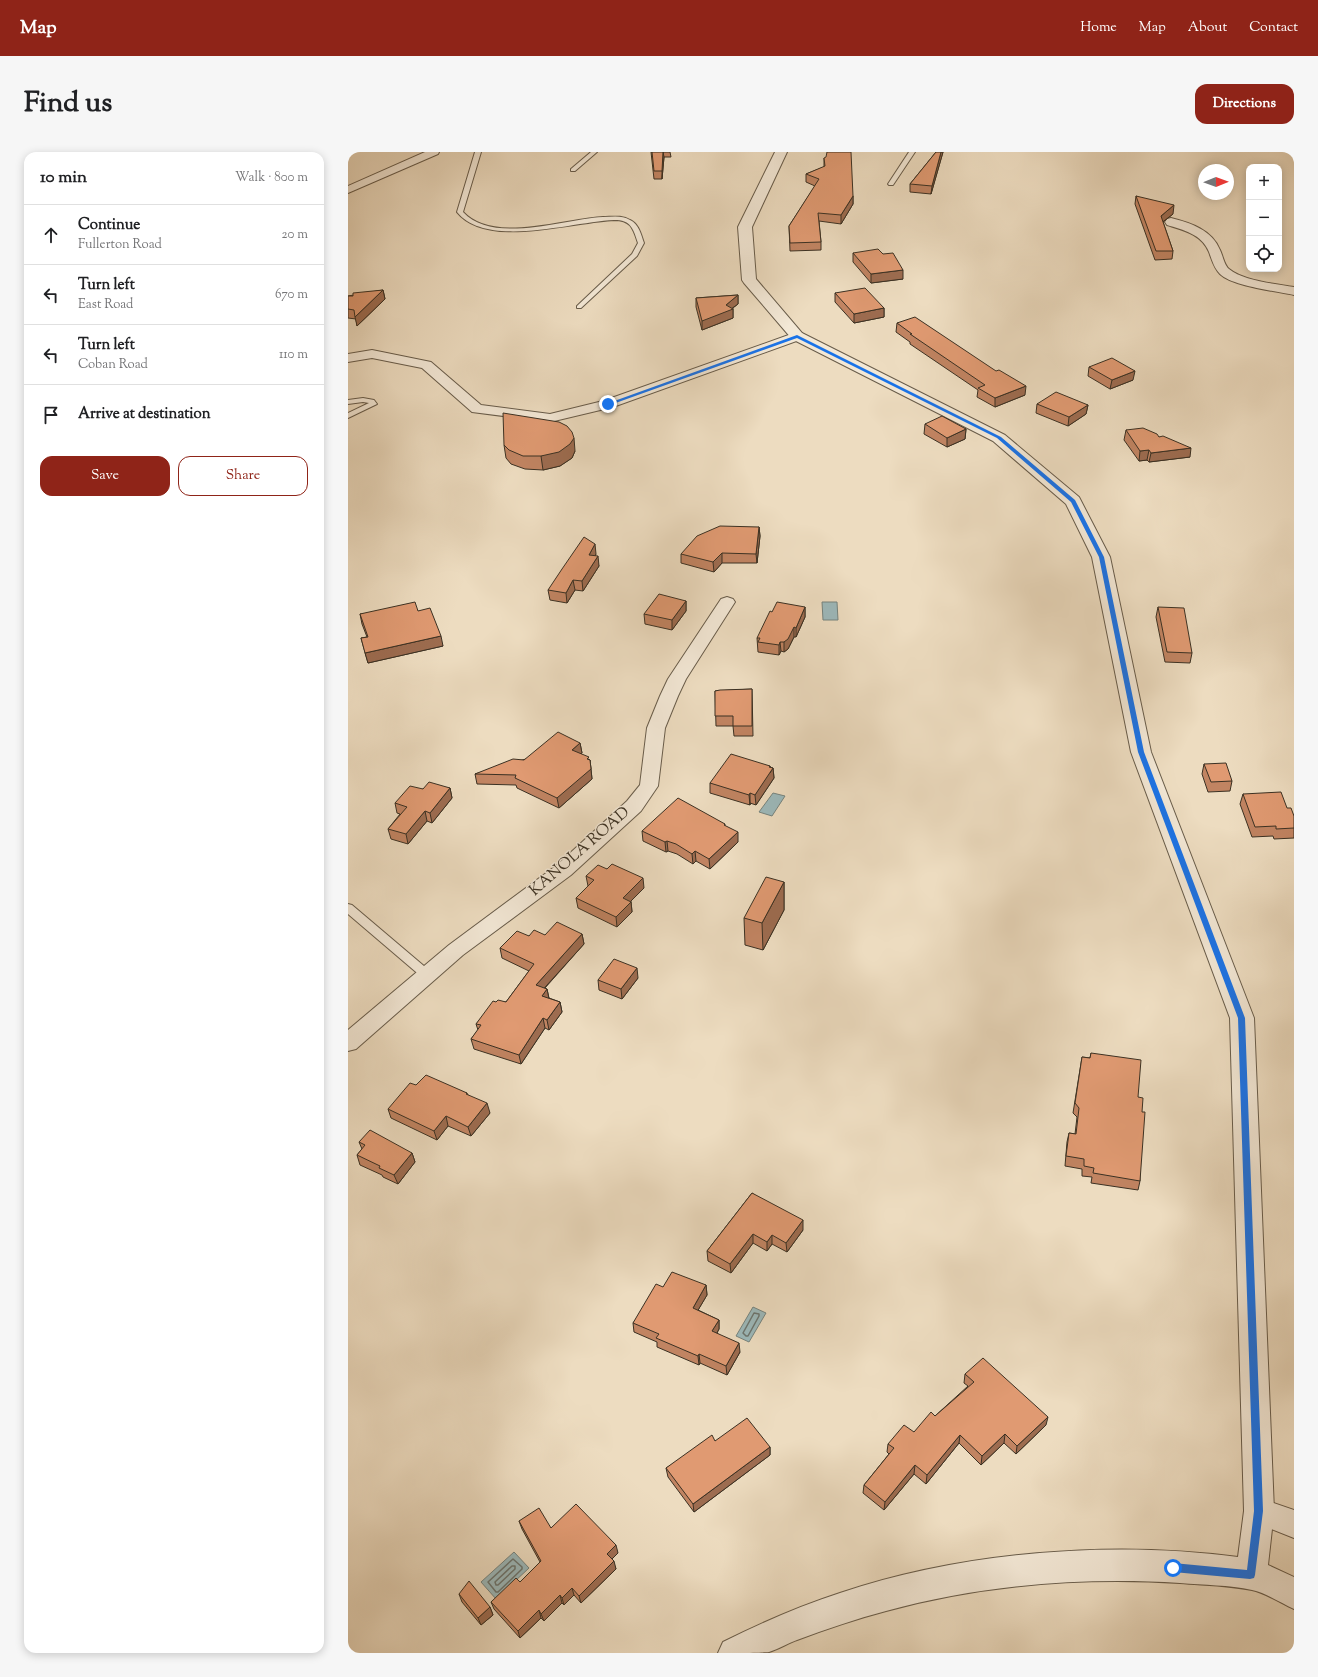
<!DOCTYPE html>
<meta charset="utf-8">
<style>
:root{--surface:#fff;--page:#f6f6f6;--text:#202124;--muted:#757577;--line:#e0e0e0;--accent:#8f2418}
body{margin:0;font-family:"Sorts Mill Goudy",serif;background:var(--page);color:var(--text)}
.controls{position:absolute;right:12px;top:12px;display:grid;overflow:hidden;border-radius:8px;box-shadow:0 2px 10px #0003}
.controls button{width:36px;height:36px;display:grid;place-items:center;padding:0;border:0;border-bottom:1px solid var(--line);background:var(--surface);color:var(--text);font:20px sans-serif}
.compass{position:absolute;left:850px;top:12px;width:36px;height:36px;border-radius:50%;background:var(--surface);box-shadow:0 2px 10px #0003;rotate:89deg}
.stop{position:absolute;width:12px;height:12px;margin:-9px;border:3px solid #1a73e8;border-radius:50%;background:#fff}
.stop.end{background:#1a73e8;border-color:#fff;box-shadow:0 1px 4px #0008}
.list{margin:0;padding:0;list-style:none}
h2{display:flex;justify-content:space-between;align-items:center;height:52px;margin:0;padding:0 16px;font-size:17px}
h2 small{font-size:13px;font-weight:400;color:var(--muted)}
.list li{display:grid;grid-template-columns:26px 1fr auto;gap:12px;align-items:center;box-sizing:border-box;height:60px;padding:0 16px;border-top:1px solid var(--line)}
.list b{display:block;font-size:15px;white-space:nowrap}
.list p{margin:0;font-size:13px;white-space:nowrap;color:var(--muted)}
.list em{font-size:13px;font-style:normal;color:var(--muted)}
.actions{display:flex;gap:8px;padding:12px 16px}
.actions a{flex:1;padding:9px 0;border:1px solid var(--accent);border-radius:12px;text-align:center;font-size:14px;color:var(--accent)}
.actions .main{background:var(--accent);color:#fff}
.icon{flex:none;width:22px;height:22px;fill:none;stroke:currentColor;stroke-width:2;stroke-linecap:round;stroke-linejoin:round}
.map{position:relative;flex:none;width:946px;height:1501px;overflow:hidden;border-radius:12px}
header{display:flex;align-items:center;gap:24px;box-sizing:border-box;height:56px;padding:0 20px;background:var(--accent);color:#fff}
header strong{font-size:19px}
nav{display:flex;gap:22px;margin-inline-start:auto;font-size:14px}
.intro{display:flex;align-items:center;justify-content:space-between;box-sizing:border-box;height:96px;padding:0 24px}
h1{margin:0;font-size:28px}
.button{padding:10px 18px;border-radius:12px;background:var(--accent);color:#fff;font-size:14px;font-weight:700}
main{display:flex;gap:24px;padding:0 24px}
aside{flex:1;background:var(--surface);border-radius:12px;box-shadow:0 2px 10px #0003}
.map>svg:first-child{display:block}
</style>
<header>
<strong>Map</strong>
<nav><a>Home</a><a>Map</a><a>About</a><a>Contact</a></nav>
</header>
<div class="intro"><h1>Find us</h1><a class="button">Directions</a></div>
<main>
<aside>
<h2>10 min<small>Walk · 800 m</small></h2>
<ul class="list">
<li><svg class="icon" aria-label="ahead" viewBox="0 0 24 24"><path d="M12 20V5M6 11l6-6 6 6"/></svg><div><b>Continue</b><p>Fullerton Road</p></div><em>20 m</em></li>
<li><svg class="icon" aria-label="left" viewBox="0 0 24 24"><path d="M17 20v-9H6M10 6l-5 5 5 5"/></svg><div><b>Turn left</b><p>East Road</p></div><em>670 m</em></li>
<li><svg class="icon" aria-label="left" viewBox="0 0 24 24"><path d="M17 20v-9H6M10 6l-5 5 5 5"/></svg><div><b>Turn left</b><p>Coban Road</p></div><em>110 m</em></li>
<li><svg class="icon" aria-label="arrive" viewBox="0 0 24 24"><path d="M6 21V4h12l-3 4 3 4H6"/></svg><div><b>Arrive at destination</b></div></li>
</ul>
<div class="actions"><a class="main">Save</a><a>Share</a></div>
</aside>
<div class="map">
<svg width="946" height="1501" viewBox="0 0 946 1501">
<rect width="100%" height="100%" fill="#eddcc0"/>
<filter id="stains"><feTurbulence type="fractalNoise" baseFrequency=".005" numOctaves="4"/><feColorMatrix values="0 0 0 0 .2 0 0 0 0 .09 0 0 0 0 .02 0 0 0 .5 -.17"/></filter>
<radialGradient id="worn" r=".72"><stop offset=".6" stop-color="#630" stop-opacity="0"/><stop offset="1" stop-color="#630" stop-opacity=".3"/></radialGradient>
<path fill="#9cb9bb" stroke="#75837e" d="M474,450H489L490,468H475Z
M425,641L437,644L424,664L411,660Z
M405,1155L418,1161L401,1190L388,1184Z
M166,1400L181,1416L148,1447L133,1430Z"/>
<g fill="none" stroke-linecap="round" stroke-linejoin="round">
<path stroke="#6c756f" stroke-width="1.5" d="M406,1161L411,1162V1164L400,1184H398L395,1181Z
M165,1407L174,1415V1417L150,1440H148L140,1430Z
M164,1414H167V1417L150,1433H148L147,1430Z"/>
<defs>
<path id="service" d="M127,0H133L115,60C145,93 216,67 255,65C264,65 274,63 282,68C291,72 293,83 296,91L289,104L233,156H229V154L284,102L290,91C285,76 283,68 266,68C223,70 139,97 109,60Z
M243,0H249L227,19H223V17Z
M561,0H567L545,33H541L540,32Z
M15,246L26,248L29,252L0,266V261L21,251L15,250L0,252V248Z
M0,752L4,753L83,820L84,823L83,826H75L0,762Z"/>
<path id="minor" d="M77,0H91L90,2L0,41V34Z
M823,66C843,71 864,78 872,98C875,104 876,113 881,117C895,129 929,132 946,135V143C928,139 884,134 872,122C866,116 864,108 861,100C854,82 835,78 819,73L817,70L819,67Z
M449,180L454,181L456,184L454,187L265,255L202,270L124,260L74,216L24,206L0,210V202L24,198L83,210L133,253L202,262L255,249Z
M379,445L385,447L387,450L338,527L330,544L317,576L310,634L293,659L223,723L115,803L8,897L0,899V878L101,793L209,713L279,649L292,633L299,576L312,544L320,527L373,447Z
M911,1346L946,1358V1386L901,1368L897,1359L901,1350Z"/>
<path id="tertiary" d="M427,0H439L404,75L408,127L454,181L657,283L731,345L762,405L803,600L906,866L926,1359L920,1413L946,1425V1457C933,1451 918,1441 904,1438C881,1433 856,1433 832,1431C734,1425 633,1433 538,1459C508,1467 478,1477 449,1488C440,1491 431,1497 421,1500C413,1501 381,1501 370,1501L375,1490C413,1471 452,1454 492,1441C614,1400 762,1388 890,1405L896,1359L882,866L783,600L744,405L718,352L645,289L444,187L396,131L394,128L390,75Z"/>
</defs>
<use href="#service" stroke="#685c4a" stroke-width="2"/>
<use href="#minor" stroke="#685c4a" stroke-width="2"/>
<use href="#tertiary" stroke="#685c4a" stroke-width="2"/>
<use href="#service" fill="#f3e8d6" fill-rule="evenodd"/>
<use href="#minor" fill="#f3e8d6" fill-rule="evenodd"/>
<use href="#tertiary" fill="#f3e8d6" fill-rule="evenodd"/>
</g>
<path fill="#c18462" stroke="#3b3123" d="M303,0H322L323,5H316L314,27H306Z
M588,0H595L583,42L562,40V32Z
M476,6L505,44V52L493,72L471,69L473,90V98L442,99L441,74L467,34L458,30V22L476,15Z
M788,44L825,62L815,70L825,99L824,107L807,108L787,52Z
M505,101L555,127L523,131L505,110Z
M35,138L37,147L9,174L8,167L0,166V144Z
M487,141L536,156V165L506,171L487,150Z
M390,143V152L385,156V166L354,178L348,155V146Z
M549,171L677,243L647,255L629,245L630,238L562,192V190L548,180Z
M741,215L785,228L762,237L740,224Z
M689,252L740,253L738,262L720,274L688,261Z
M577,272L618,277L617,287L599,295L576,282Z
M778,278L811,285L842,305L801,310L799,308L791,309L776,288Z
M156,293L227,299L224,306L212,314L195,318L177,317L163,312L158,306Z
M411,375L412,384L409,411H374L366,420L333,411V402Z
M248,402L247,404L251,414L235,439L227,438L219,451L202,448L200,438Z
M338,449V459L324,478L297,472L296,462Z
M457,455V465L448,485H446L440,497L436,500L433,499L431,503L410,500L409,486Z
M810,455L844,501L842,511L817,510L808,465Z
M70,459L95,494L20,511L13,486L19,485L14,472L12,462Z
M404,537L405,584H386L385,574H368L367,539Z
M232,591L234,601L233,602L242,608L244,627L211,656L169,636L168,633L129,632L127,622Z
M856,612L884,629L882,639L860,640L854,622Z
M422,614V615L425,616L426,626L408,653L402,651V653L362,641V631Z
M102,636L104,646L84,671L79,669L60,692L43,687L40,677L52,662L49,661L47,651L75,637Z
M895,642L946,664V686L926,687L925,684L904,685L892,652Z
M377,672V674L390,690L362,717L348,709L345,712L329,702L320,699L318,700L295,689L294,679Z
M259,717L296,736L283,749L284,760L269,775L230,756L228,746L240,734L238,724Z
M436,730V758L415,798L397,793L396,766Z
M234,782L236,792L197,836L199,837L201,846L212,850L214,860L201,878L197,876L173,912L126,897L123,887L130,878L128,872L148,850H158L181,819L154,806L152,796L181,784Z
M290,826L274,847L251,838L250,828Z
M743,901L790,945L792,1029L790,1038L743,1031L744,1025L734,1024V1017L717,1014L719,990L721,981L727,982L729,965L725,961L734,905L742,906Z
M68,933L119,941L120,943L142,961L123,984L100,974L89,988L43,966L40,957Z
M11,990L64,1001L67,1010L50,1032L35,1025L34,1023L12,1013L9,1003L14,997Z
M404,1041L455,1078L439,1100L424,1092L419,1099L405,1091L383,1121L360,1109L359,1099Z
M358,1133L359,1143L350,1158L371,1168V1177L369,1181L392,1200L379,1223L352,1211L351,1213L309,1195V1190L286,1180L285,1171L315,1135Z
M617,1222L698,1273L668,1302L656,1291L633,1313L611,1291L578,1332L566,1322L536,1358L515,1341L516,1333L541,1302L539,1300L540,1292L566,1280L587,1264L620,1234L616,1231Z
M367,1289L422,1295V1303L346,1360L320,1325L318,1316Z
M171,1369L203,1376L270,1401L264,1407L268,1417L233,1451L226,1443L216,1453L214,1451L196,1469L193,1466L172,1486L146,1457L143,1450L172,1430L192,1410L174,1377Z
M111,1442L142,1455L145,1463L133,1473L114,1450Z"/>
<path fill="#9d6c50" stroke="#3b3123" d="M315,0L316,5L314,27V19Z
M593,0H595L583,42L584,34Z
M505,44V52L493,72V63Z
M826,53L825,62L812,72L813,64Z
M555,118V127L523,131V122Z
M35,138L37,147L9,174L7,165Z
M390,143V152L383,157H385V166L354,178V169L378,153Z
M536,156V165L506,171V162Z
M787,219L785,228L762,237L764,228Z
M678,234L677,243L647,255V246Z
M740,253L738,262L720,274L721,265Z
M618,277L617,287L599,295V286Z
M226,286L227,299L224,306L212,314L195,318L193,304Z
M843,296L842,305L801,310L803,301Z
M801,298L799,308L791,309L792,299Z
M411,375L412,384L409,411L408,402Z
M247,392L248,402L242,413L241,403Z
M374,401V411L366,420L365,410Z
M250,404L251,414L235,439L234,429Z
M225,428L227,438L219,451L218,441Z
M338,449V459L324,478V468Z
M457,455V465L448,485V476Z
M446,475V485L440,497L436,500V490Z
M93,484L95,494L20,511L17,501Z
M432,490L433,499L431,503V493Z
M232,591L234,601L226,608L224,598Z
M242,608L244,627L211,656L209,646Z
M422,614V621L425,616L426,626L408,653L407,643Z
M102,636L104,646L84,671L82,661Z
M402,641V653L401,643Z
M77,659L79,669L60,692L58,682Z
M390,680V690L362,717L361,707Z
M319,689L320,699L318,700L317,690Z
M347,699L348,709L345,712L344,702Z
M295,726L296,736L276,756L275,746Z
M436,730V758L415,798L414,771Z
M283,750L284,760L269,775L268,765Z
M234,782L236,792L190,843L188,833Z
M289,816L290,826L274,847L273,837Z
M199,837L201,847L194,844Z
M212,850L214,860L201,878L199,868Z
M195,866L197,876L173,912L171,903Z
M139,951L142,961L123,984L120,975Z
M98,964L100,974L89,988L86,979Z
M64,1001L67,1010L50,1032L46,1023Z
M455,1068V1078L439,1100L438,1091Z
M405,1082V1091L383,1121L382,1112Z
M424,1083V1092L419,1099V1090Z
M358,1133L359,1143L346,1165L345,1156Z
M371,1168V1177L365,1188L364,1179Z
M391,1191L392,1200L379,1223L378,1214Z
M351,1202L352,1211L351,1213L350,1204Z
M700,1265L698,1273L668,1302L669,1294Z
M657,1282L656,1291L633,1313L634,1304Z
M612,1283L611,1291L578,1332L579,1323Z
M422,1295V1303L346,1360L345,1352Z
M567,1313L566,1322L536,1358L537,1350Z
M268,1393L270,1401L261,1410L259,1402Z
M266,1409L268,1417L233,1451L231,1444Z
M224,1436L226,1443L216,1453L214,1446Z
M212,1443L214,1451L196,1469L193,1462Z
M142,1455L145,1463L133,1473L130,1466Z
M191,1458L193,1466L172,1486L170,1479Z"/>
<path fill="#e09a72" stroke="#3b3123" d="M304,0H315L314,19H306Z
M479,0H503L505,44L493,63L470,61L473,90L442,91L441,74L471,27L458,22L477,14L476,6L478,5Z
M588,0H593L584,34L562,32Z
M788,44L826,53L813,64L825,99H808Z
M530,97L535,102L545,101L555,118L523,122L505,101Z
M517,136L536,156L506,162L487,141Z
M35,138L7,165L6,158L0,157V144H5V141Z
M390,143L378,153L385,157L354,169L348,146Z
M567,165L648,219L651,218L678,234L647,246L630,236L637,233L562,182H564L549,171Z
M764,206L787,219L764,228L741,215Z
M708,240L740,253L721,265L689,252Z
M155,261L211,270L219,274L224,280L226,286L222,292L211,300L193,304H175L161,298L156,293Z
M594,264L618,277L599,286L577,272Z
M795,276L809,282L811,285L815,284L843,296L803,301L801,298L792,299L778,278Z
M372,374L411,375L408,402L374,401L365,410L333,402L349,384Z
M236,385L247,392L241,403L250,404L234,429L225,428L218,441L200,438L214,417Z
M311,442L338,449L324,468L296,462Z
M67,450L70,459L82,456L93,484L17,501L13,486L20,485L12,462Z
M429,450L457,455L448,476L446,475L440,487L436,490H432L431,493L410,490L412,486H409L422,459L424,460Z
M810,455L836,456L844,501L819,500Z
M404,537V574H385V564H367V539L372,538Z
M210,580L232,591L224,598L241,605L239,607L242,608L243,617L209,646L167,626L168,623L127,622L165,607L176,608Z
M383,602L422,614L421,615L425,616L407,643L402,641L401,643L362,631Z
M878,611L884,629L863,630L856,612Z
M81,630L102,636L82,661L77,659L58,682L40,677L59,655L47,651L62,634L75,637Z
M933,640L939,656H943L946,664V676L928,677V674L907,675L895,642Z
M330,646L377,672L376,673L390,680L361,707L347,699L344,702L328,692L319,689L317,690L294,679Z
M264,712L295,726L275,746L283,750L268,765L228,746L246,728L238,724L250,713L259,717Z
M418,725L436,730L414,771L396,766Z
M209,770L234,782L188,833L199,837L194,844L212,850L199,868L195,866L171,903L123,887L133,873L128,872L145,849L148,850L150,848L158,850L186,812L152,796L169,779L181,784L186,778L197,783Z
M266,807L289,816L273,837L250,828Z
M743,901L793,908L790,945L795,946L794,960H797L792,1029L745,1021L746,1016L736,1014V1007L718,1004L721,981L728,982L731,956L727,951L734,905L742,906Z
M78,923L119,941L118,942L139,951L120,975L98,964L86,979L40,957L62,931L68,933Z
M22,978L64,1001L46,1023L31,1016L32,1014L9,1003L17,993L11,990Z
M404,1041L455,1068L438,1091L424,1083L419,1090L405,1082L382,1112L359,1099Z
M324,1120L358,1133L345,1156L371,1168L364,1179L391,1191L378,1214L351,1202L350,1204L308,1186L311,1182L285,1171L308,1132L315,1135Z
M635,1206L700,1265L669,1294L657,1282L634,1304L612,1283L579,1323L567,1313L537,1350L516,1333L546,1296L540,1292L556,1273L566,1280L583,1260L587,1264L626,1230L617,1222Z
M399,1266L422,1295L345,1352L318,1316L364,1283L367,1289Z
M228,1352L268,1393L259,1402L266,1409L231,1444L224,1436L214,1446L212,1443L193,1462L191,1458L170,1479L143,1450L168,1426L172,1430L193,1409L171,1369L191,1356L203,1376Z
M121,1429L142,1455L130,1466L111,1442Z"/>
<path fill="#1a73e8" d="M449,183L653,285L727,348L756,405L796,600L897,866L915,1359L907,1423L906,1426L902,1427L825,1420L822,1419L821,1416L822,1412L825,1411L899,1418L906,1359L890,866L790,600L751,405L723,350L649,286L449,186L262,253L258,252Z"/>
<g text-anchor="middle" dominant-baseline="central" stroke-width="3" stroke-linejoin="round" paint-order="stroke">
<g font-size="16" fill="#3b3123" stroke="#f3e8d6">
<text transform="translate(232 700) rotate(-41)">KANOLA ROAD</text>
</g>
</g>
<rect width="100%" height="100%" filter="url(#stains)"/>
<rect width="100%" height="100%" fill="url(#worn)"/>
</svg>
<div class="controls">
<button>+</button>
<button>−</button>
<button><svg class="icon" aria-label="locate" viewBox="0 0 24 24"><circle cx="12" cy="12" r="6"/><path d="M12 2v4M12 18v4M2 12h4M18 12h4"/></svg></button>
</div>
<svg class="compass" viewBox="-18 -18 36 36"><path d="M0-13l5 13h-10z" fill="#e53935"/><path d="M0 13l5-13h-10z" fill="#757577"/></svg>
<div class="stop" style="left:825px;top:1416px"></div>
<div class="stop end" style="left:260px;top:252px"></div>
</div>
</main>
